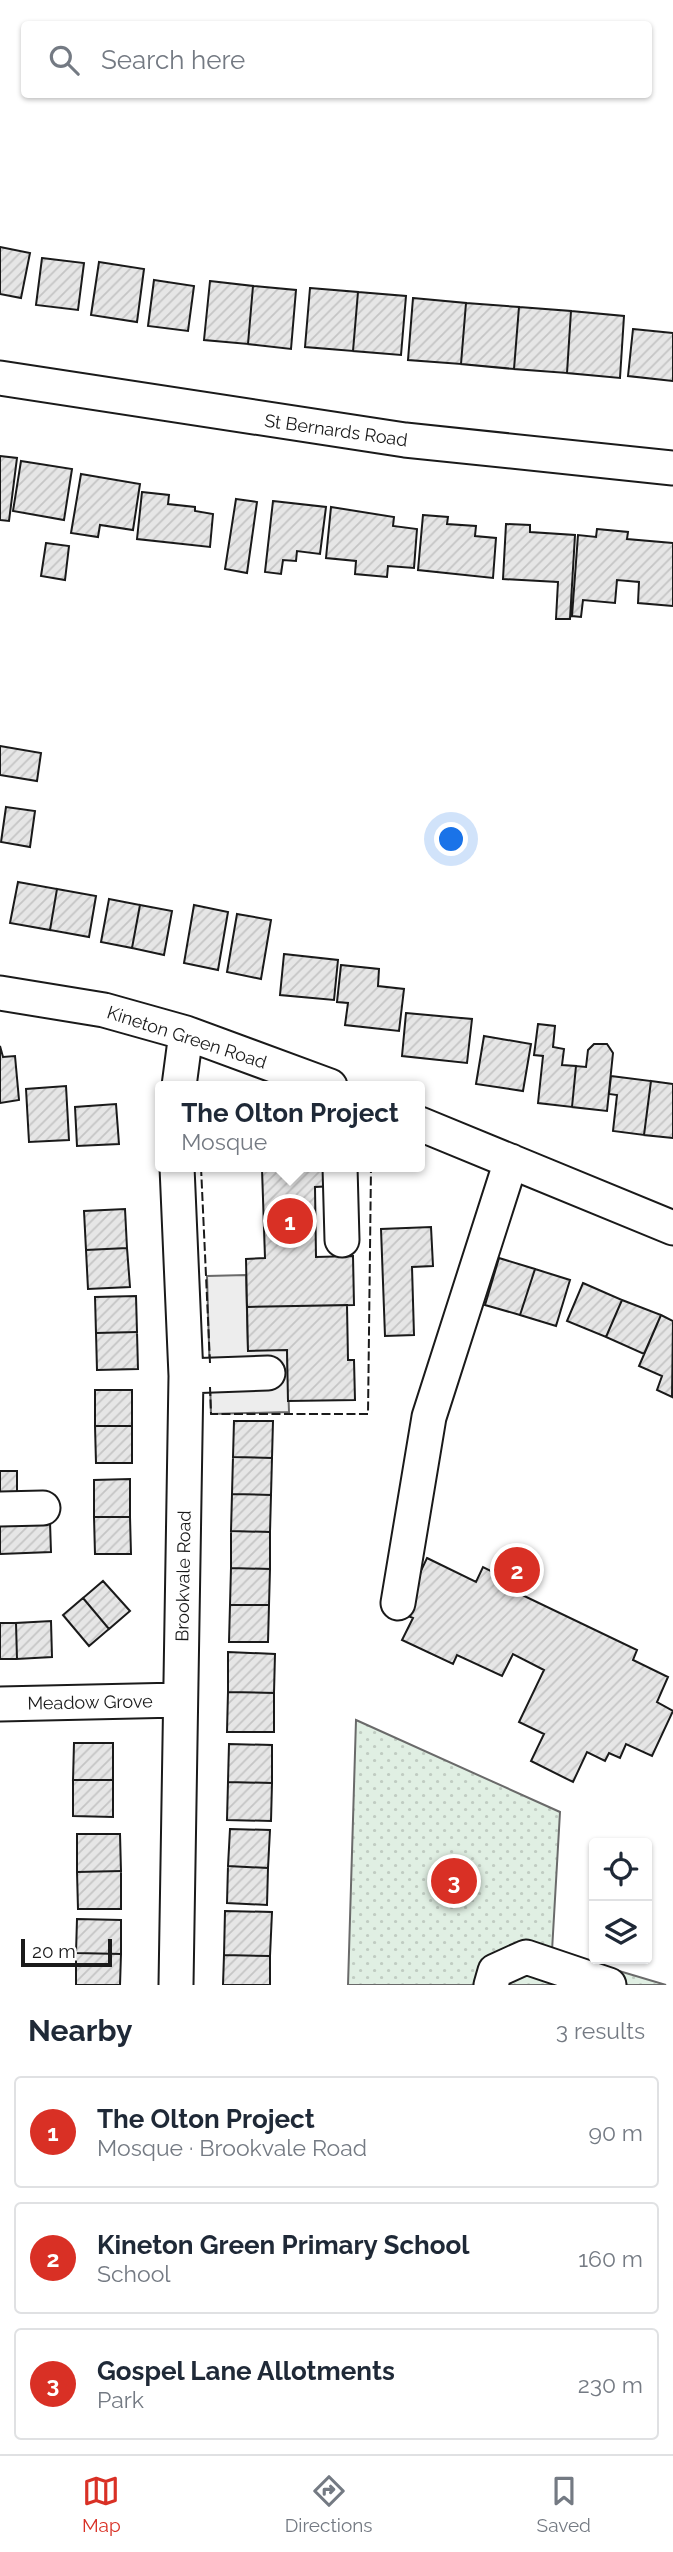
<!DOCTYPE html>
<meta charset="utf-8">
<style>
:root{--surface:#fff;--page:#f2f2f3;--text:#1f2937;--muted:#747a83;--line:#e0e1e3;--accent:#d93025}
body{margin:0;font-family:Raleway,sans-serif;background:var(--page);color:var(--text)}
.controls{position:absolute;right:21px;bottom:21px;display:grid;overflow:hidden;border-radius:7px;box-shadow:0 2px 5px #0004}
.controls button{width:63px;height:63px;display:grid;place-items:center;padding:0;border:0;border-bottom:2px solid var(--line);background:var(--surface);color:var(--text);font:35px sans-serif}
.scale{position:absolute;left:21px;bottom:18px;width:91px;box-sizing:border-box;padding-left:7px;border:4px solid #1a1a1a;border-top:0;font-size:19px;line-height:24px;white-space:nowrap;color:#1a1a1a;-webkit-text-stroke:5px #fff;paint-order:stroke}
.you{position:absolute;left:452px;top:840px;width:24px;height:24px;margin:-18px;border:5px solid #fff;border-radius:50%;background:#1a73e8;box-shadow:0 0 0 10px #1a73e833}
.badge{display:grid;place-items:center;width:46px;height:46px;border-radius:50%;background:var(--accent);color:#fff;font-size:23px;font-weight:700}
.pin{position:absolute;translate:-50% -50%;border:4px solid #fff;box-shadow:0 2px 7px #0006}
.popup{position:absolute;left:155px;top:1081px;width:270px;height:91px;box-sizing:border-box;display:grid;place-content:center;border-radius:7px;background:var(--surface);filter:drop-shadow(0 2px 5px #0005);font-size:23px;white-space:nowrap;color:var(--muted)}
.popup b{font-size:26px;color:var(--text)}
.popup::after{content:'';position:absolute;left:50%;top:100%;margin-left:-14px;border:14px solid transparent;border-top-color:var(--surface)}
.list{margin:0;padding:0;list-style:none}
h2{display:flex;justify-content:space-between;align-items:center;height:91px;margin:0;padding:0 28px;font-size:30px}
h2 small{font-size:23px;font-weight:400;color:var(--muted)}
.list li{display:grid;grid-template-columns:46px 1fr auto;gap:21px;align-items:center;box-sizing:border-box;height:112px;margin:0 14px 14px;padding:0 14px;border:2px solid var(--line);border-radius:7px}
.list b{display:block;font-size:26px;white-space:nowrap}
.list p{margin:0;font-size:23px;white-space:nowrap;color:var(--muted)}
.list em{font-size:23px;font-style:normal;color:var(--muted)}
.icon{flex:none;width:38px;height:38px;fill:none;stroke:currentColor;stroke-width:2;stroke-linecap:round;stroke-linejoin:round}
.map{position:relative;flex:none;width:673px;height:1985px;overflow:hidden}
.search{position:absolute;background:var(--surface);box-shadow:0 2px 5px #0004;left:21px;right:21px;top:21px;height:77px;display:flex;align-items:center;gap:18px;box-sizing:border-box;padding:0 24px;border-radius:7px;color:var(--muted);font-size:26px}
.sheet{height:469px;background:var(--surface)}
nav{display:flex;justify-content:space-around;align-items:center;box-sizing:border-box;height:98px;border-top:2px solid var(--line);background:var(--surface);font-size:19px;color:var(--muted)}
nav a{display:grid;justify-items:center;gap:4px}
nav .on{color:var(--accent)}
.map>svg:first-child{display:block}
</style>
<div class="map">
<svg width="673" height="1985" viewBox="0 0 673 1985">
<defs>
<pattern id="park-dots" width="8" height="8" patternUnits="userSpaceOnUse" patternTransform="scale(1.75)"><rect width="8" height="8" fill="#e0efe3"/><path d="M2 2h.1M6 6h.1" fill="none" stroke="#c0ccc2" stroke-width="1.8" stroke-linecap="round"/></pattern>
<pattern id="building-hatch" width="6" height="6" patternUnits="userSpaceOnUse" patternTransform="scale(1.75)"><rect width="6" height="6" fill="#e6e6e6"/><path d="M-1 1l2-2M0 6l6-6M5 7l2-2" fill="none" stroke="#c5c5c5"/></pattern>
</defs>
<rect width="100%" height="100%" fill="#fff"/>
<path fill="url(#park-dots)" stroke="#6a6a6a" stroke-width="2" d="M356,1720L560,1812L552,1951L666,1985H348Z"/>
<path fill="#ededed" stroke="#6a6a6a" stroke-width="2" d="M246,1275L248,1350H287L289,1412L211,1414L207,1276Z"/>
<path fill="url(#building-hatch)" stroke="#1a1a1a" stroke-width="2" d="M0,247L30,253L21,298L0,294Z
M42,258L84,263L78,310L36,305Z
M99,262L144,269L137,322L91,315Z
M154,280L194,286L188,331L148,326Z
M210,281L253,286L248,344L204,340Z
M253,286L296,290L291,349L248,344Z
M310,288L358,292L353,351L305,347Z
M358,292L406,296L401,355L353,351Z
M413,298L466,303L461,364L408,360Z
M466,303L519,307L514,369L461,364Z
M519,307L571,311L567,373L514,369Z
M571,311L624,316L620,378L567,373Z
M633,329L673,333V381L628,376Z
M0,456L17,458L9,521L0,520Z
M21,461L72,469L64,520L13,511Z
M81,474L140,484L133,530L100,525L98,537L71,533Z
M142,492L169,495L168,504L195,507V511L213,514L210,547L137,539Z
M236,499L257,502L247,573L225,569Z
M273,501L326,507L320,554L297,551L296,561L283,560L281,574L265,572Z
M331,507L394,517L393,526L417,529L414,568L388,566L387,577L355,574L356,561L326,558Z
M423,515L448,517L447,524L476,526L475,536L496,538L493,578L418,570Z
M506,524L530,525V532L575,535L570,619H556L558,582L503,579Z
M597,529L628,532L627,539L673,543V606L638,603L639,582L617,580L615,603L583,600L581,617L572,616L578,535L596,537Z
M46,543L69,546L65,580L41,576Z
M0,746L41,753L37,781L0,775Z
M6,807L35,811L30,847L1,842Z
M18,882L57,889L50,930L10,923Z
M57,889L96,896L89,937L50,930Z
M109,899L140,905L132,948L101,942Z
M140,905L172,911L164,955L132,948Z
M194,905L228,912L218,970L184,963Z
M237,914L271,920L261,979L227,972Z
M284,954L338,960L334,1000L280,995Z
M341,965L379,969L378,986L404,989L399,1031L345,1025L348,1003L337,1002Z
M406,1013L472,1019L467,1063L402,1056Z
M538,1024L555,1026L553,1047L564,1049L562,1065L576,1066L572,1107L538,1103L543,1056L534,1055Z
M484,1036L531,1044L523,1091L476,1084Z
M594,1044H607L613,1053L607,1111L572,1107L576,1066L586,1067L588,1050Z
M0,1046L3,1057L15,1056L19,1100L0,1103Z
M611,1076L651,1081L644,1135L613,1131L617,1095L609,1094Z
M651,1081L673,1084V1138L644,1135Z
M66,1086L69,1140L29,1142L26,1089Z
M116,1104L119,1144L77,1146L75,1107Z
M334,1167V1186L315,1187L316,1257L353,1256L354,1305L247,1307L246,1259L265,1258L262,1169Z
M125,1209L127,1248L86,1250L84,1211Z
M431,1227L433,1266L412,1267L414,1335L385,1336L381,1229Z
M127,1248L130,1287L88,1289L86,1250Z
M499,1258L535,1269L520,1315L485,1305Z
M535,1269L570,1280L556,1326L520,1315Z
M583,1283L622,1300L606,1337L567,1321Z
M136,1296L137,1332L96,1333L95,1297Z
M622,1300L661,1315L644,1354L606,1337Z
M347,1305L348,1360H354L355,1400L288,1401L287,1350L248,1351L247,1307Z
M661,1315L673,1321L672,1397L657,1390L662,1376L639,1366Z
M137,1332L138,1369L97,1370L96,1333Z
M95,1390H132V1426H95Z
M234,1421H273L272,1458L233,1457Z
M95,1426H132V1463H96Z
M233,1457L272,1458L271,1495L232,1494Z
M0,1471H17V1493H0Z
M130,1479V1517H94V1480Z
M232,1494L271,1495L270,1532L231,1531Z
M94,1517H130L131,1554H95Z
M50,1522L51,1552L0,1554V1524Z
M231,1531L270,1532V1569L231,1568Z
M427,1558L476,1582L483,1567L523,1587L520,1594L637,1650L633,1660L668,1677L657,1702L673,1711L652,1756L626,1744L620,1758L609,1753L605,1761L587,1752L573,1782L531,1761L544,1734L519,1722L544,1670L513,1654L502,1676L457,1655L453,1664L402,1640L413,1618L401,1613Z
M231,1568L270,1569L269,1605H230Z
M103,1581L130,1611L109,1629L83,1598Z
M83,1598L109,1629L89,1646L63,1615Z
M230,1605H269L268,1642H229Z
M51,1621L52,1657L17,1659L16,1623Z
M0,1623H16L17,1659H0Z
M228,1652L275,1654L274,1693L228,1692Z
M228,1692L274,1693V1732H227Z
M74,1743H113V1780H73Z
M229,1744L272,1745V1783L228,1782Z
M73,1780H113V1817L73,1816Z
M228,1782L272,1783L271,1821L227,1820Z
M230,1829L270,1830L268,1868L228,1866Z
M77,1834H120L121,1871L77,1872Z
M228,1866L268,1868L267,1905L227,1903Z
M121,1871V1909H78L77,1872Z
M225,1911L272,1912L270,1956L224,1955Z
M77,1919L121,1920V1954L76,1953Z
M76,1953L121,1954L120,1985H76Z
M224,1955L270,1956V1985H223Z"/>
<g fill="none" stroke-linecap="round" stroke-linejoin="round">
<defs>
<path id="minor" d="M0,378L405,440L673,468
M0,993L104,1010L186,1033L330,1086
M179,1086L186,1033
M420,1124L673,1228
M340,1167L342,1240
M186,1376L268,1373
M0,1509L43,1508
M398,1603L429,1417L511,1161
M0,1704L180,1700
M176,1985L186,1376L177,1167
M491,1985L495,1971L526,1957L609,1985"/>
</defs>
<use href="#minor" stroke="#1a1a1a" stroke-width="37"/>
<use href="#minor" stroke="#fff" stroke-width="33"/>
<path stroke="#1a1a1a" stroke-width="2" stroke-dasharray="9 3.5" stroke-linecap="butt" d="M212,1086L216,1082L227,1086
M201,1167L210,1363
M210,1387L211,1414H368L371,1167"/>
</g>
<g text-anchor="middle" dominant-baseline="central" stroke-width="5" stroke-linejoin="round" paint-order="stroke">
<g font-size="18" fill="#1a1a1a" stroke="#fff">
<text transform="translate(336 430) rotate(8)">St Bernards Road</text>
<text transform="translate(187 1037) rotate(18)">Kineton Green Road</text>
<text transform="translate(183 1576) rotate(-89)">Brookvale Road</text>
<text transform="translate(90 1702) rotate(-1)">Meadow Grove</text>
</g>
</g>
</svg>
<div class="controls">
<button><svg class="icon" aria-label="locate" viewBox="0 0 24 24"><circle cx="12" cy="12" r="6"/><path d="M12 2v4M12 18v4M2 12h4M18 12h4"/></svg></button>
<button><svg class="icon" aria-label="layers" viewBox="0 0 24 24"><path d="M12 4l9 5-9 5-9-5zM3 14l9 5 9-5"/></svg></button>
</div>
<div class="scale">20 m</div>
<div class="you"></div>
<div class="pin badge" style="left:290px;top:1221px">1</div>
<div class="popup"><b>The Olton Project</b>Mosque</div>
<div class="pin badge" style="left:517px;top:1570px">2</div>
<div class="pin badge" style="left:454px;top:1881px">3</div>
<div class="search"><svg class="icon" aria-label="search" viewBox="0 0 24 24"><circle cx="10" cy="10" r="6"/><path d="M15 15l6 6"/></svg>Search here</div>
</div>
<section class="sheet">
<h2>Nearby<small>3 results</small></h2>
<ul class="list">
<li><span class="badge">1</span><div><b>The Olton Project</b><p>Mosque · Brookvale Road</p></div><em>90 m</em></li>
<li><span class="badge">2</span><div><b>Kineton Green Primary School</b><p>School</p></div><em>160 m</em></li>
<li><span class="badge">3</span><div><b>Gospel Lane Allotments</b><p>Park</p></div><em>230 m</em></li>
</ul>
</section>
<nav>
<a class="on"><svg class="icon" aria-label="map" viewBox="0 0 24 24"><path d="M3 6l6-2 6 2 6-2v14l-6 2-6-2-6 2zM9 4v14M15 6v14"/></svg>Map</a>
<a><svg class="icon" aria-label="directions" viewBox="0 0 24 24"><path d="M12 3l9 9-9 9-9-9zM9 14v-3h6M13 9l2 2-2 2"/></svg>Directions</a>
<a><svg class="icon" aria-label="saved" viewBox="0 0 24 24"><path d="M7 4h10v16l-5-4-5 4z"/></svg>Saved</a>
</nav>
